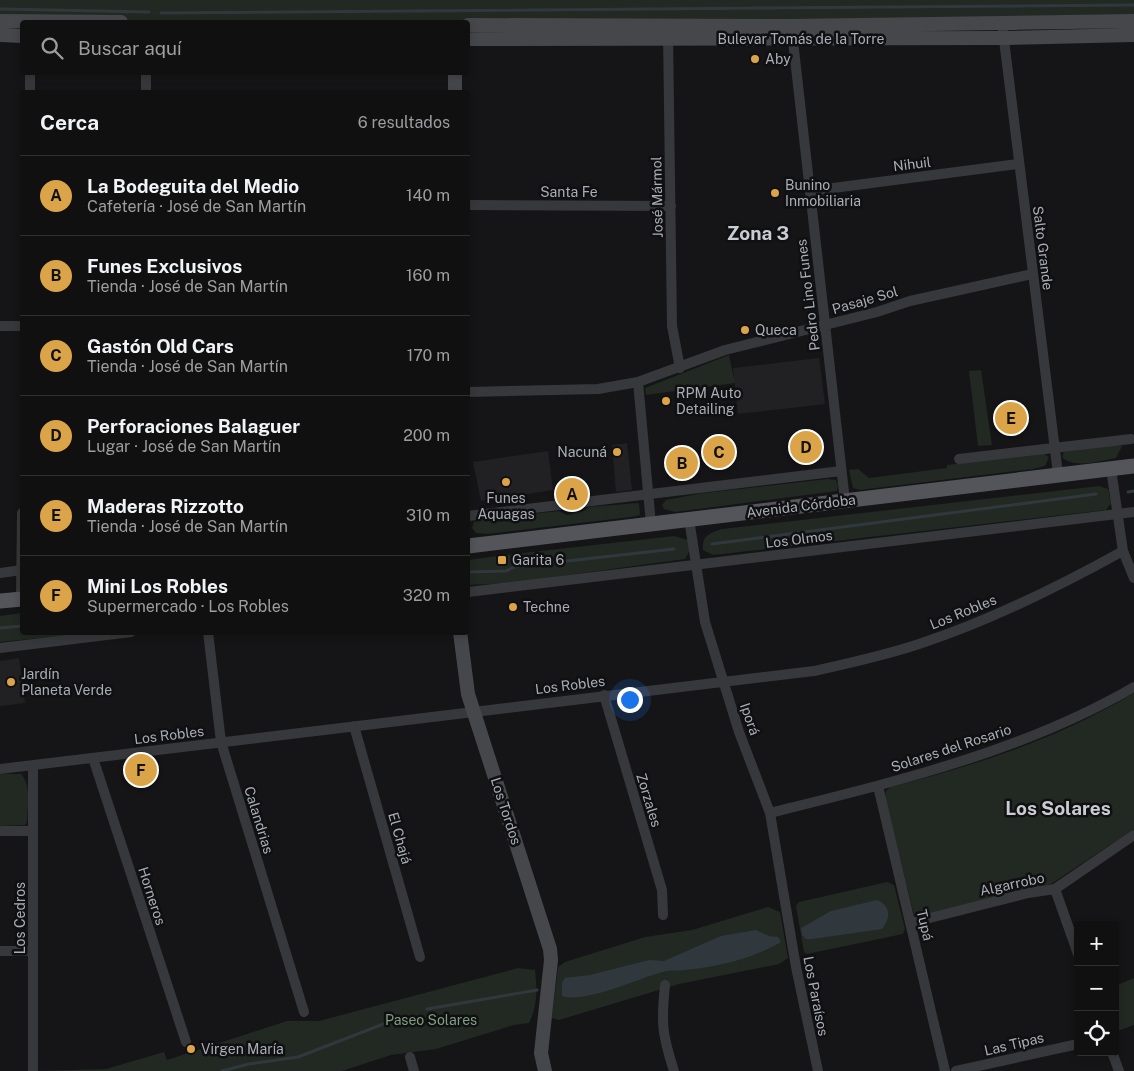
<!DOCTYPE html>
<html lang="es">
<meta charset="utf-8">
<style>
:root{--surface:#101011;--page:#1e1e1f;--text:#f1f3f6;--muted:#9c9d9f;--line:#303031;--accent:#dca448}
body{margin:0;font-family:"Public Sans",sans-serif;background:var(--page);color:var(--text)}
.controls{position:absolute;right:15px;bottom:15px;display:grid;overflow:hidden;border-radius:5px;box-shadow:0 2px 8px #0003}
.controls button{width:45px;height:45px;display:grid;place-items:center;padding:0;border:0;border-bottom:1px solid var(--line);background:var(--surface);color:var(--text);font:25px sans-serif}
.you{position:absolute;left:629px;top:699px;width:18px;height:18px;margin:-12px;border:4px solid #fff;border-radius:50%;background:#1a73e8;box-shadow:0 0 0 8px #1a73e833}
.badge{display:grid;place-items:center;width:32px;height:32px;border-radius:50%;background:var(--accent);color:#111;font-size:16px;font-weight:700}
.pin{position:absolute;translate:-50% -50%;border:2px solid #fff;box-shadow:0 1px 5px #0006}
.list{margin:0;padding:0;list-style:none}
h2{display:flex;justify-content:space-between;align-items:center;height:65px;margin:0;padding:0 20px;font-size:21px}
h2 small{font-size:16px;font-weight:400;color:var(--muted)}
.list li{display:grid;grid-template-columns:32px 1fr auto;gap:15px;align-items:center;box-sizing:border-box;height:80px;padding:0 20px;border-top:1px solid var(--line)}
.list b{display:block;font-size:19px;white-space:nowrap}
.list p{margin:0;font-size:16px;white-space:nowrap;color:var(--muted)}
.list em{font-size:16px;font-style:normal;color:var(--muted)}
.icon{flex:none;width:28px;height:28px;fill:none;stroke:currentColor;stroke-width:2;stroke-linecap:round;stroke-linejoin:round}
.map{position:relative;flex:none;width:1134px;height:1071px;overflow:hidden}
.search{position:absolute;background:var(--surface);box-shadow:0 2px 8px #0003;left:20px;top:20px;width:450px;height:55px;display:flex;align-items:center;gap:12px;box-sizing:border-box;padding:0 18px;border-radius:5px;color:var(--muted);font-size:19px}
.panel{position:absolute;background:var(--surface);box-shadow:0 2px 8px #0003;left:20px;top:90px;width:450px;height:545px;border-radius:5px}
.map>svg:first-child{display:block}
</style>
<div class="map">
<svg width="1134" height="1071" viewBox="0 0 1134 1071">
<rect width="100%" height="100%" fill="#151517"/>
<path fill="#212124" d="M819,358L825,404L738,414L733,368Z
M627,443L632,490L616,492L612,445Z
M548,451L553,490L481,501L473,462Z
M19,658L25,703L0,706V661Z"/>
<path fill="#222822" d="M0,0H1134V21H0Z
M729,355L735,383L646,395L645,388Z
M981,370L992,445L978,446L969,371Z
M1116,445L1122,446L1116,458C1101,461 1074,469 1062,457L1064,452Z
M1044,454L1049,457L1045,466L1033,469L860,490L853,488L849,470L858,469L869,478L947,468V465Z
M828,479L836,480L838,485L837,491L675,512L664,509L662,505L666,500L703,493Z
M1099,486L1108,489L1111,503L1106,510L713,555L703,550C702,535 709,534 722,529Z
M639,503L640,515L631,517L487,534L476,533L472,528L474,522L485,519L559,511L567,515L584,511L588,507Z
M674,536L688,540L690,550L685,559L510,583L468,585V560L497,556L498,564L507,562L506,555Z
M22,613V632L90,633L0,642V616Z
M1134,693V829L1051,884L918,916L914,915L885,798L886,791L891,787C974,766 1060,738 1134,693Z
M0,774H21C32,785 27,808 27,822L25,825L0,826Z
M887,882L894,885L905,929L903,934L807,954L804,952L796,906L799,902Z
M768,907L780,912L788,958L779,964L679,984L559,1020L552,1018L558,967L565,962L645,937L692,930Z
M518,968L535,970C537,988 538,1006 529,1023L514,1025L436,1049L391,1055L342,1071H39L106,1069L164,1052L167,1060L287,1021H319Z
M1134,978V1025L1115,1032V986Z"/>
<path fill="#30383e" d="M877,900C891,906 891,918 882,929L812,939H806L802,935L801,928L831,911Z
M756,930L769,936L778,937L781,942C754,958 717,967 685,970C679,971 672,970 666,971C641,977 585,1004 562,996V983L565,978L590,975L649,960L664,961L721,936Z"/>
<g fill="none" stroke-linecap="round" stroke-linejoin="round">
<path stroke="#30383e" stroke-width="3" d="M0,9L149,12
M161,13L1134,5
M1128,492L1134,491
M712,544L1096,494
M468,572L506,571L514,567L674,549
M0,628L22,626
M427,1009L537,990
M222,1071L249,1064L298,1057L404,1016"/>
<path stroke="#37383b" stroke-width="10" d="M1002,24L1058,474
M792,32L845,501
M668,33L672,326L680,368
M30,92V72
M146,92V72
M810,191L1018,164
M468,205L671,206
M0,326H22
M638,382L651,524
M468,392L598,389L638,382L725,350L877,312L910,301L1032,274
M959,459L1131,439
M1111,469L1123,551L1134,578
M468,516L841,471
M689,519L705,622L739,732L770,813L796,967L818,1071
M0,573L22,570
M468,592L1134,512
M21,599L22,513
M208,632L221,742L304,1012
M0,648L131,632
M604,695L662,890L663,915
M354,726L420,957
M93,758L186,1042
M33,765V1071
M0,769L814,671C850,663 887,655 922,643C992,620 1058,587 1123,551
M878,786L945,1071
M770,813C894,782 1022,752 1134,687
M0,831H33
M1055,889L1078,954
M910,923L1028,893L1055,889L1134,835
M0,951H33
M665,985C661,1023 662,1034 674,1071
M1112,1052L1119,1071
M410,1057L414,1071
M956,1071L1078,1044"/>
<path stroke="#45474b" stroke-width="14" d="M0,21L121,22
M468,25L791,26L1134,21
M0,35L22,36
M468,39L1004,38L1134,35
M455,92V72
M460,632L468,694L550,949L551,960L541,1053L545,1071"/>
<path stroke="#53555a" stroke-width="15" d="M468,546L1134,466
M0,601L22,599"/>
</g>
<g fill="#dca448" stroke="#101012" stroke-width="2">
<circle cx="755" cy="59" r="5"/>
<circle cx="775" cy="193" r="5"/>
<circle cx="745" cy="330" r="5"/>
<circle cx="666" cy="401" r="5"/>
<circle cx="617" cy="452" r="5"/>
<circle cx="506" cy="482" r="5"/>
<rect x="497" y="555" width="10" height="10" rx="2.5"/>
<circle cx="513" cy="607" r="5"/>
<circle cx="11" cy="682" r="5"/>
<circle cx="191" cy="1049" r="5"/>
</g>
<g text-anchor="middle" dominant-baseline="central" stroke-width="5" stroke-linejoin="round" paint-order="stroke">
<g font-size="14" fill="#a9adb5" stroke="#101012">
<text x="801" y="39">Bulevar Tomás de la Torre</text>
<text transform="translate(912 164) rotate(-7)">Nihuil</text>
<text x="569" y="192">Santa Fe</text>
<text transform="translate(657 197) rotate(-91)">José Mármol</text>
<text transform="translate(1043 248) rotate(83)">Salto Grande</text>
<text transform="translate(808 295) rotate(-97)">Pedro Lino Funes</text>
<text transform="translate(865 300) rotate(-16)">Pasaje Sol</text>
<text transform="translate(801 506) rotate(-7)">Avenida Córdoba</text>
<text transform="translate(799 539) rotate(-7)">Los Olmos</text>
<text transform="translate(963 612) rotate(-22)">Los Robles</text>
<text transform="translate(570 685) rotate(-7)">Los Robles</text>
<text transform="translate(750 719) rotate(71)">Iporá</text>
<text transform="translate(169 735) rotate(-7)">Los Robles</text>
<text transform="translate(951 748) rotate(-18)">Solares del Rosario</text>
<text transform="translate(649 800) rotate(73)">Zorzales</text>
<text transform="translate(506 811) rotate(72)">Los Tordos</text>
<text transform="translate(259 820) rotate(73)">Calandrias</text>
<text transform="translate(400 838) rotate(74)">El Chajá</text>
<text transform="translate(1012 884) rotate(-12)">Algarrobo</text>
<text transform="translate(152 896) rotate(72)">Horneros</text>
<text transform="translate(20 918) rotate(-90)">Los Cedros</text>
<text transform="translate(925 925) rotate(77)">Tupá</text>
<text transform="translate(816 996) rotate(79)">Los Paraísos</text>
<text transform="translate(1014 1044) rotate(-13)">Las Tipas</text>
</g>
<g font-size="14" fill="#a9adb5" stroke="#101012" text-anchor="start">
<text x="765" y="59">Aby</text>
<text x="785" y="185">Bunino<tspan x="785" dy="16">Inmobiliaria</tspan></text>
<text x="755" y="330">Queca</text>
<text x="676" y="393">RPM Auto<tspan x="676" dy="16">Detailing</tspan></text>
<text x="607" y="452" text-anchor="end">Nacuná</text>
<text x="506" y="498" text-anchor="middle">Funes<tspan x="506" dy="16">Aquagas</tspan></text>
<text x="512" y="560">Garita 6</text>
<text x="523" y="607">Techne</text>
<text x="21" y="674">Jardín<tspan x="21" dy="16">Planeta Verde</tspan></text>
<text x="201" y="1049">Virgen María</text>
</g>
<g font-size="14" fill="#829e82" stroke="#101012">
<text x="431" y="1020">Paseo Solares</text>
</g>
<g font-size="19" font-weight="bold" fill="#c9ccd2" stroke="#101012">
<text x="758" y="233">Zona 3</text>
<text x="1058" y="808">Los Solares</text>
</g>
</g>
</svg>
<div class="controls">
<button>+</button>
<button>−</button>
<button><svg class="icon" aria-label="locate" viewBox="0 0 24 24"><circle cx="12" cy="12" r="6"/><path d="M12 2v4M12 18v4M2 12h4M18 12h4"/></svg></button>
</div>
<div class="you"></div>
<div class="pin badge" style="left:572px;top:494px">A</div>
<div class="pin badge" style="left:682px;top:463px">B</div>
<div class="pin badge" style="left:719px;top:452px">C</div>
<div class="pin badge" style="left:806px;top:447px">D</div>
<div class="pin badge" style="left:1011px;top:418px">E</div>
<div class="pin badge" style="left:141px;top:770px">F</div>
<div class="search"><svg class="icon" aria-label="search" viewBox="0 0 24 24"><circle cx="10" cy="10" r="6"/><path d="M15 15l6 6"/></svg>Buscar aquí</div>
<section class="panel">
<h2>Cerca<small>6 resultados</small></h2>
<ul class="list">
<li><span class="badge">A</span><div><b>La Bodeguita del Medio</b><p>Cafetería · José de San Martín</p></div><em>140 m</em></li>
<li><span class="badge">B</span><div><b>Funes Exclusivos</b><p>Tienda · José de San Martín</p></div><em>160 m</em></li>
<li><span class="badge">C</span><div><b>Gastón Old Cars</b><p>Tienda · José de San Martín</p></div><em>170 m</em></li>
<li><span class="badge">D</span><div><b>Perforaciones Balaguer</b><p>Lugar · José de San Martín</p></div><em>200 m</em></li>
<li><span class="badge">E</span><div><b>Maderas Rizzotto</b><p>Tienda · José de San Martín</p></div><em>310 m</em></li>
<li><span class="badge">F</span><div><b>Mini Los Robles</b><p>Supermercado · Los Robles</p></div><em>320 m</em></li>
</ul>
</section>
</div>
